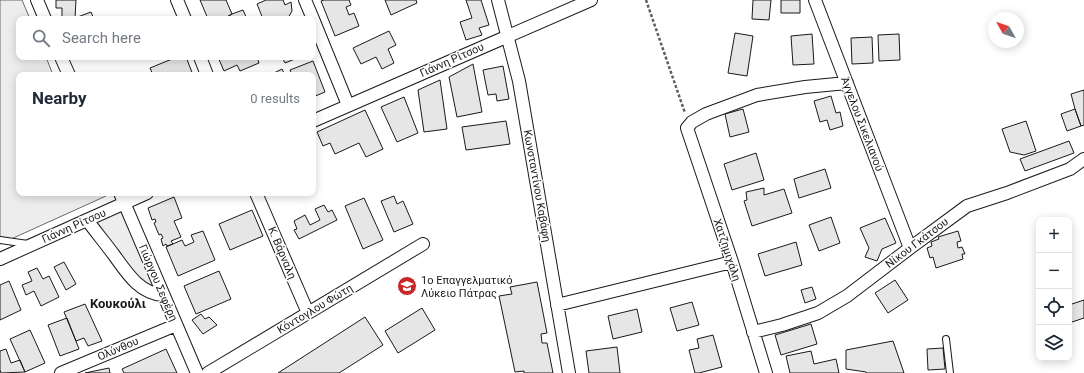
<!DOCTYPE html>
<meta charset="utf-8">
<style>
:root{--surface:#fff;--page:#f2f2f3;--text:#1f2937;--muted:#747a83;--line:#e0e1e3}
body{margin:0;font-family:Roboto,sans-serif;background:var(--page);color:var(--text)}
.controls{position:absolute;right:12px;bottom:12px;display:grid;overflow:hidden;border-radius:8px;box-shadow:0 2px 10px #0003}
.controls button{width:36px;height:36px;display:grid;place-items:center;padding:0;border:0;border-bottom:1px solid var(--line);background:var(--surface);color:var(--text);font:20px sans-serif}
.compass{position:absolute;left:988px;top:12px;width:36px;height:36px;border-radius:50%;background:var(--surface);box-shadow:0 2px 10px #0003;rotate:310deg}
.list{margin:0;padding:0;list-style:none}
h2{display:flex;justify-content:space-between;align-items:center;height:52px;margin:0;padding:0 16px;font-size:17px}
h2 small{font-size:13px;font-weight:400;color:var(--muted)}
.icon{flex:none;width:22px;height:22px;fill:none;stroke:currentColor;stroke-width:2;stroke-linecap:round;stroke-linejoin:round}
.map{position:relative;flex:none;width:1084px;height:373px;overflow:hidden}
.search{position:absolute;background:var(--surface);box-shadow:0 2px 10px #0003;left:16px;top:16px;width:300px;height:44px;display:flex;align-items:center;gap:10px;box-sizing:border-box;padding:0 14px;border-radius:8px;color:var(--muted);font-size:15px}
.panel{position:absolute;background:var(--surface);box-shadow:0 2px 10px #0003;left:16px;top:72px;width:300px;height:124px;border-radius:8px}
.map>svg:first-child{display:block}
</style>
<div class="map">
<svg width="1084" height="373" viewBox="0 0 1084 373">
<rect width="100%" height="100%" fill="#fff"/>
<path fill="#ededed" stroke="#6a6a6a" d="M0,0H22L30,19H19V57H46L53,75H19V193H104L106,196L0,244Z
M124,203L163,295L150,292L87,220Z"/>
<path fill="#e6e6e6" stroke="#1a1a1a" d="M56,0H76L75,18L62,17V8H56Z
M200,0H226L232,14L223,19H208Z
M266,0H283L285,5L291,2L292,11L288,18L289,19H263L257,4Z
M324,0H349L351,5L346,7L349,15L354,13L359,26L335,36L321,1Z
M385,0H416L417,3L391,15Z
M466,0H481L489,25L479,28L482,35L466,40L460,22L472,18Z
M753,0H771L769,20L752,19Z
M781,0H800V13H781Z
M243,10L247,19H223L232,14Z
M91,12L94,19H73L75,18Z
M389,31L396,45L388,49L394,63L382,69L376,57L361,64L353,48Z
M735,33L753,36L747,76L728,73Z
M812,34L814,64L793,65L791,36Z
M899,34L900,60L879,61L878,35Z
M872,37L873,63L852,64L851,38Z
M177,57H186L193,75H153L150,68Z
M218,57H257L259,63L240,71L237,65L224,71Z
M282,57H300L285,63Z
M313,61L325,92L313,97V75H292L290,70Z
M473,64L482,112L457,117L449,77Z
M503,66L509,99L497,101L496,94L488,95L483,70Z
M282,69L285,75H270Z
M440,80L447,129L424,132L418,90Z
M1084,90V125L1081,126L1075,109L1071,94Z
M831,96L836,113L840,112L843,126L830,130L827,120L820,122L814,101Z
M404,97L418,133L397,142L381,107Z
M743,109L749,132L730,137L725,114Z
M1075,109L1081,126L1067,131L1061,114Z
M365,110L383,149L366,157L359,143L335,154L330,143L323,146L317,132Z
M506,121L510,144L466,150L462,127Z
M1026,121L1036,151L1024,155L1010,152L1002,129Z
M1069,141L1074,153L1025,171L1020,159Z
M756,153L764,180L732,190L724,164Z
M825,169L831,188L799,198L794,179Z
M764,188V195L784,189L792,213L752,226L744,201L747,200L746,192Z
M394,196L397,204L403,201L413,224L394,232L381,201Z
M174,197L182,218L174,221L181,237L171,241L173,244L167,246L166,244L163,246L161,239L163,238L161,234L159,235L154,223L156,222L155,219L152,220L148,208Z
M364,198L383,240L363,249L345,206Z
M324,205L328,212L332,210L337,220L299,239L294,230L297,229L294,221L305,215L310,225L320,220L315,209Z
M252,210L263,236L230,250L219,224Z
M831,217L840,243L819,251L809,225Z
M885,218L896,243L882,249L877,261L865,257L869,248L860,228Z
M203,231L215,260L178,276L166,247L182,240L185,246L194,242L191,235Z
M958,231L961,241L957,242L958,248L962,247L965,254H962L963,259L936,268L933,257L930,258L927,248L932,246L931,242L939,239L938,237Z
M796,242L802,265L765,276L758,254Z
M64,262L76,284L66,290L54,267Z
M37,268L43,279L49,276L59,297L41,306L34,291L26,295L22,285L32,281L28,272Z
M219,271L231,299L196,314L184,286Z
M895,280L908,300L888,313L875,293Z
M9,281L21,310L0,320V285Z
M537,282L547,333L541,334L542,343H547L553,373H524V371L515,372L499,296L512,294L510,287Z
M812,287L816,299L805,303L801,290Z
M1084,300V318L1069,323V305Z
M692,302L699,325L677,331L670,308Z
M85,304L102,341L88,346L84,338L76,341L64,312Z
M422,308L435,330L398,353L385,331Z
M637,309L642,332L613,339L608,316Z
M201,314L205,319L209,317L217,325L203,334L192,320Z
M365,317L383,345L339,373H278Z
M67,318L79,349L60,356L48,325Z
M811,324L817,344L781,355L775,335Z
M30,330L45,363L25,372L10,339Z
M713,335L722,367L699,373H695L689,350L699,348L697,339Z
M893,341L904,373H866V372L846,369V350Z
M617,347L620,373H589L586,351Z
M943,348L945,369L928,370L927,349Z
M6,349L11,363L20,360L25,372L1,373L0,370V351Z
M166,349L177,373H124L122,369Z
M811,351L814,364L836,359L839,373H790L786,356Z
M109,368L110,373H85Z"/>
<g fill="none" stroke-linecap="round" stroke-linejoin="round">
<defs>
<path id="service" d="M0,240L28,244
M946,339L950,373"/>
<path id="minor" d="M37,0L45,19
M177,0L185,19
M305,0L313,19
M498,0L519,81L569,373
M815,0L910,248
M313,19L348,105
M61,57L69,75
M200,57L207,75
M313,121L591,0
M120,193L197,373
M256,193L308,313
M87,220C96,232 105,243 114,255C127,273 139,293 163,295
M0,259L147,193
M557,305L732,262
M753,332L782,325L818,313L847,296L910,248L967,206L1007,193L1070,169L1084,159
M61,373L176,325
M208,373L423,244
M766,373L732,262L687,128L692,122L706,114L757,95L805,87L847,83"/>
</defs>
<use href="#service" stroke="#1a1a1a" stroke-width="8"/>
<use href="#minor" stroke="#1a1a1a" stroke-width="14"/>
<path stroke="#5f5f5f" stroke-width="2.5" stroke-dasharray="3 2" stroke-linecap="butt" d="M646,0L685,113"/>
<use href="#service" stroke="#fff" stroke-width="6"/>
<use href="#minor" stroke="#fff" stroke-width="12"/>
</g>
<defs>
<symbol id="school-disc" viewBox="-11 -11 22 22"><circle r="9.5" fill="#c62828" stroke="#fff"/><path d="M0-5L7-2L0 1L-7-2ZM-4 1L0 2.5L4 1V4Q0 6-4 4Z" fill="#fff"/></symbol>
</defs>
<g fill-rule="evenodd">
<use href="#school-disc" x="396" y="275" width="22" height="22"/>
</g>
<g text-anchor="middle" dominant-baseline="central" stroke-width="3" stroke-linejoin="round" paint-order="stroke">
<g font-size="11" fill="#1a1a1a" stroke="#fff">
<text transform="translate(452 60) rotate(-24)">Γιάννη Ρίτσου</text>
<text transform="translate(862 124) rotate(69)">Άγγελου Σικελιανού</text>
<text transform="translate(537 186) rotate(80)">Κωνσταντίνου Καβάφη</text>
<text transform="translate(74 226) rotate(-24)">Γιάννη Ρίτσου</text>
<text transform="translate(917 243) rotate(-37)">Νίκου Γκάτσου</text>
<text transform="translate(727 250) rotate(72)">Χατζημιχάλη</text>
<text transform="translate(282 253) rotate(67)">Κ. Βάρναλη</text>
<text transform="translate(158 283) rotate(67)">Γιώργου Σεφέρη</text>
<text transform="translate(315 309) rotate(-31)">Κόντογλου Φώτη</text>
<text transform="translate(118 349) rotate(-23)">Ολύνθου</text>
</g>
<g font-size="11" fill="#1a1a1a" stroke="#fff" text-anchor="start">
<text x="421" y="280">1o Επαγγελματικό<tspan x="421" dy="13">Λύκειο Πάτρας</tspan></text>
</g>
<g font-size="13" font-weight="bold" fill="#1a1a1a" stroke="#fff">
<text x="118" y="303">Κουκούλι</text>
</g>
</g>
</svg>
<div class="controls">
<button>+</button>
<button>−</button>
<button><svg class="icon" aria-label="locate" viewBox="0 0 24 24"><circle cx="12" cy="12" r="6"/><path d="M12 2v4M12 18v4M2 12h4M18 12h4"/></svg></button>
<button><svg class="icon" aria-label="layers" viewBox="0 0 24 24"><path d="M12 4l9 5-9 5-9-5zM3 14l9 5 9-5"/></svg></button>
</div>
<svg class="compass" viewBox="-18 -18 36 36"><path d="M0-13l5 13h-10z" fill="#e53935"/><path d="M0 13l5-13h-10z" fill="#747a83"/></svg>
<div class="search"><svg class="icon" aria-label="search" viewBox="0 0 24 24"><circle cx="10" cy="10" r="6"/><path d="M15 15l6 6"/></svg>Search here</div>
<section class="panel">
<h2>Nearby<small>0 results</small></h2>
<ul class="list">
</ul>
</section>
</div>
